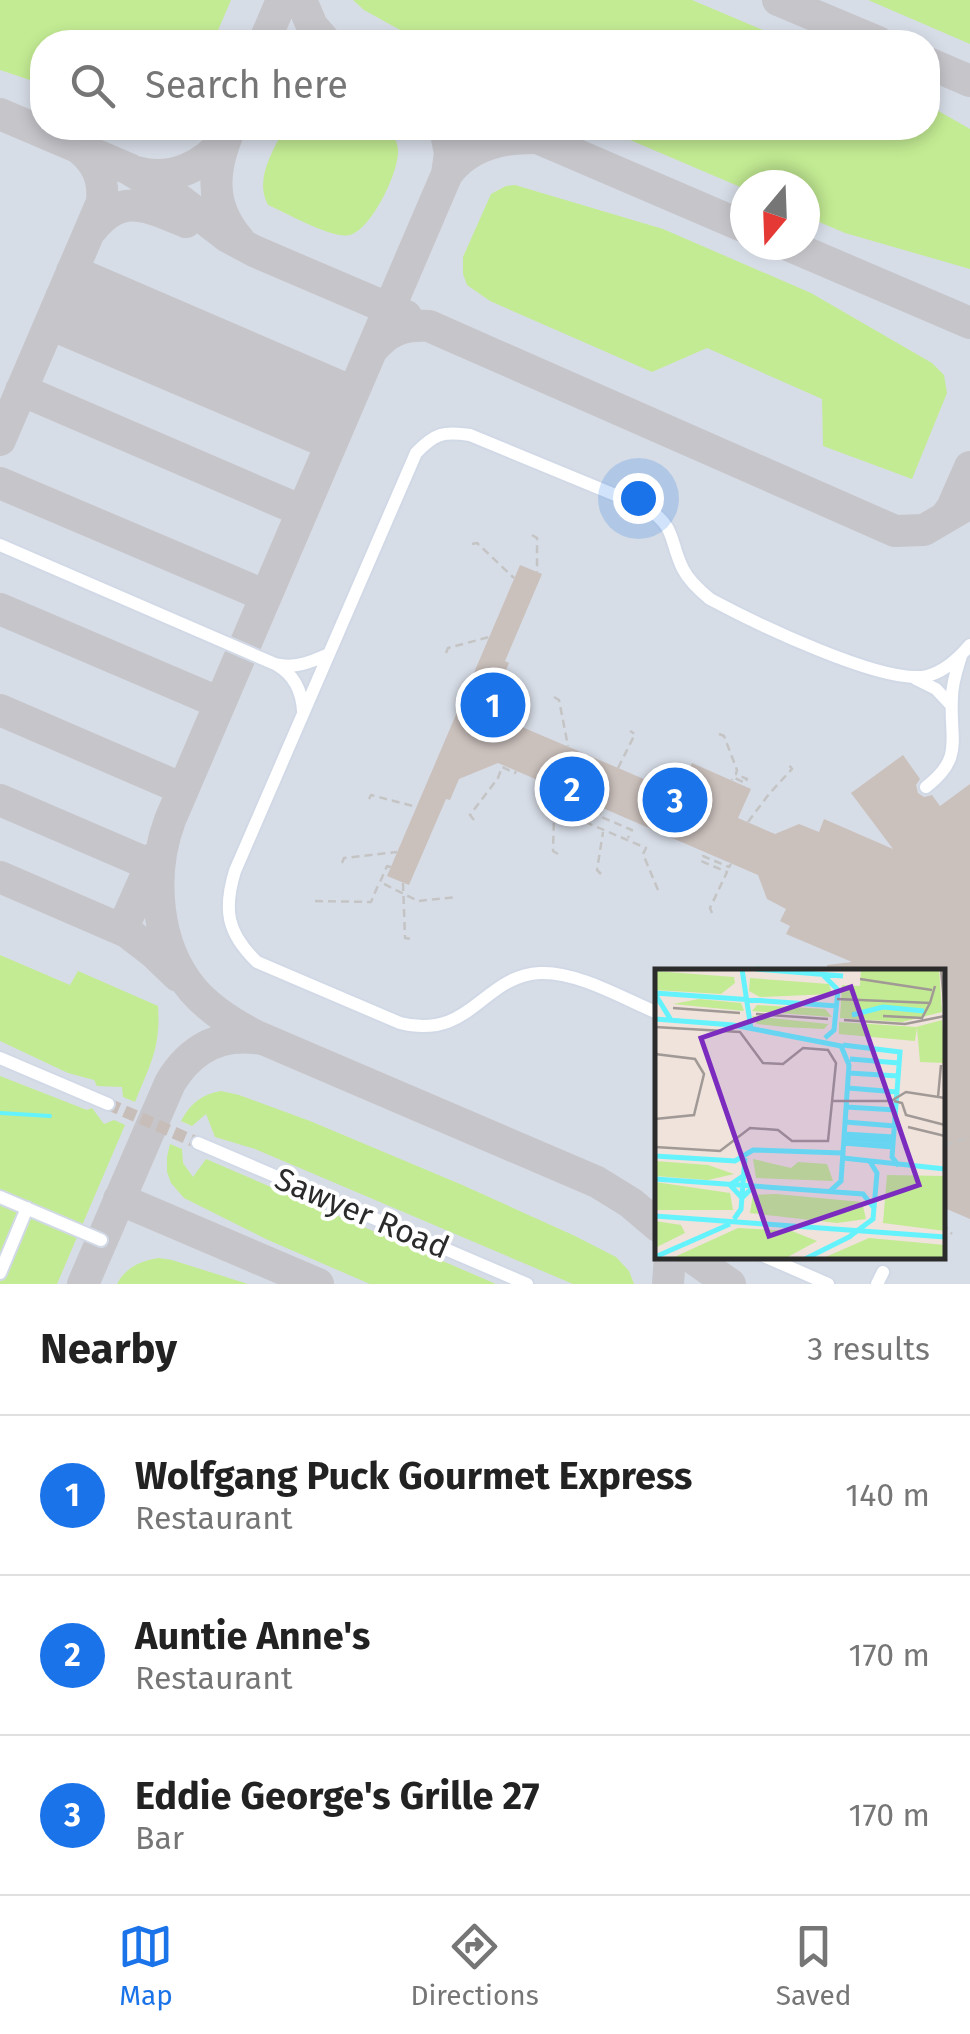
<!DOCTYPE html>
<style>
:root{--surface:#fff;--page:#f6f6f6;--text:#222;--muted:#767676;--line:#e0e0e0;--accent:#1a73e8}
body{margin:0;font-family:"Fira Sans",sans-serif;background:var(--page);color:var(--text)}
.compass{position:absolute;left:730px;top:170px;width:90px;height:90px;border-radius:50%;background:var(--surface);box-shadow:0 5px 15px #0003;rotate:199deg}
.you{position:absolute;left:638px;top:498px;width:35px;height:35px;margin:-25px;border:8px solid #fff;border-radius:50%;background:#1a73e8;box-shadow:0 0 0 15px #1a73e833}
.badge{display:grid;place-items:center;width:65px;height:65px;border-radius:50%;background:var(--accent);color:#fff;font-size:32px;font-weight:700}
.pin{position:absolute;translate:-50% -50%;border:5px solid #fff;box-shadow:0 2px 10px #0006}
.list{margin:0;padding:0;list-style:none}
h2{display:flex;justify-content:space-between;align-items:center;height:130px;margin:0;padding:0 40px;font-size:42px}
h2 small{font-size:32px;font-weight:400;color:var(--muted)}
.list li{display:grid;grid-template-columns:65px 1fr auto;gap:30px;align-items:center;box-sizing:border-box;height:160px;padding:0 40px;border-top:2px solid var(--line)}
.list b{display:block;font-size:38px;white-space:nowrap}
.list p{margin:0;font-size:32px;white-space:nowrap;color:var(--muted)}
.list em{font-size:32px;font-style:normal;color:var(--muted)}
.icon{flex:none;width:55px;height:55px;fill:none;stroke:currentColor;stroke-width:2;stroke-linecap:round;stroke-linejoin:round}
.map{position:relative;flex:none;width:970px;height:1284px;overflow:hidden}
.search{position:absolute;background:var(--surface);box-shadow:0 5px 15px #0003;left:30px;right:30px;top:30px;height:110px;display:flex;align-items:center;gap:25px;box-sizing:border-box;padding:0 35px;border-radius:40px;color:var(--muted);font-size:38px}
.sheet{height:610px;background:var(--surface)}
nav{display:flex;justify-content:space-around;align-items:center;box-sizing:border-box;height:140px;border-top:2px solid var(--line);background:var(--surface);font-size:28px;color:var(--muted)}
nav a{display:grid;justify-items:center;gap:5px}
nav .on{color:var(--accent)}
.map>svg:first-child{display:block}
</style>
<div class="map">
<svg width="970" height="1284" viewBox="0 0 970 1284">
<rect width="100%" height="100%" fill="#efe3dc"/>
<path fill="#d7dde7" fill-rule="evenodd" d="M0,0H970V1284H0ZM42,42H928V128H42ZM745,185H805V245H745ZM658,972H942V1256H658Z"/>
<path fill="#c3eb93" d="M0,0H231L213,42H42V84L0,70Z
M353,0H692L791,42H422L364,10Z
M868,0H970V44Z
M928,105L970,129V269L845,233L805,216V185H745V189L602,128H928Z
M284,128H388C393,134 397,141 398,149C400,170 372,229 350,235C331,239 287,213 268,205C254,179 273,152 284,128Z
M515,185L663,229L811,293L932,363L944,375L947,393L912,479L823,446L822,399L707,348L652,372L490,301L467,285L463,274V257L491,194L506,186Z
M0,955L70,985L78,971L158,1006C161,1048 150,1064 135,1102L123,1097L122,1087L97,1086L94,1080L68,1073L0,1041Z
M0,1076L87,1110L92,1108L104,1124L114,1120L125,1125L57,1284H0Z
M221,1091L239,1095L310,1121L460,1184L575,1236L616,1257L629,1271L634,1284H573L255,1149L215,1137L206,1114L192,1126L181,1121C190,1104 202,1094 221,1091Z
M170,1144L182,1149L183,1163L193,1177L206,1159L496,1284H370L268,1240L184,1198L171,1183L167,1172V1157Z
M159,1258L172,1260L248,1284H117C125,1268 142,1260 159,1258Z"/>
<g fill="none" stroke-linecap="round" stroke-linejoin="round">
<path stroke="#64f3fc" stroke-width="4" d="M0,1113L50,1116"/>
<path stroke="#c6c5ca" stroke-width="32" d="M301,0L312,26L326,42
M778,0L878,42
M264,42L282,0
M928,63L970,81
M0,114L129,169L181,201L228,237L254,251L406,316
M230,128C213,168 208,204 239,240
M445,128L450,153L447,174
M519,130L745,227
M538,138C503,137 468,145 447,174L170,820C150,874 155,945 193,990C210,1010 233,1024 256,1036L597,1182L631,1203L658,1226
M137,172C171,182 205,166 225,139
M92,229C122,191 148,207 186,222
M788,245L970,323
M72,271L353,392
M61,297L342,418
M50,324L331,444
M371,351C387,331 403,324 429,326L895,531L924,530L970,503
M21,390L302,511
M0,440L102,202C104,179 97,162 79,148
M0,483L266,596
M946,516L952,508L970,467
M0,609L220,703
M0,710L183,789
M0,800L151,865
M0,877L127,932L153,952L178,976
M122,930L154,858
M119,1199L318,1284
M690,1256L730,1284
M83,1284L170,1083C190,1049 221,1032 261,1039
M668,1284L670,1256"/>
</g>
<path fill="#cac0bc" d="M520,565L542,574L505,661L509,663L500,685L515,724L679,794L692,763L751,789L738,818L775,834L799,824L819,832L824,819L893,849L851,793L903,755L920,779L916,785L918,793L924,797L932,795L940,806L970,784V1219L942,1207V972H827V965L852,962L786,934L790,926L780,921L786,909L767,899L758,875L498,763L459,779L450,800L446,799L409,885L387,876Z"/>
<g fill="none" stroke-linecap="round" stroke-linejoin="round">
<path stroke="#c8beb9" stroke-width="12" stroke-dasharray="12 6" stroke-linecap="butt" d="M108,1104L198,1143"/>
<defs>
<path id="minor" d="M0,545L275,664C295,669 311,662 329,654
M277,665C294,675 302,692 303,711
M916,679L936,689L951,705
M926,787C965,757 949,739 952,697C952,683 957,669 961,656
M658,1013C624,999 577,971 540,973C482,976 471,1041 400,1023L257,962C227,933 223,910 235,871L416,453C435,433 444,431 470,435L647,508C677,528 669,541 683,569C689,581 699,590 710,599C751,621 884,686 927,676C944,672 959,658 970,645
M0,1058L108,1104
M198,1143L527,1284
M0,1197L101,1240
M764,1256L828,1284
M0,1273L27,1208
M877,1284L883,1272"/>
</defs>
<use href="#minor" stroke="#d1d9e6" stroke-width="16"/>
<path stroke="#c4c4c4" stroke-width="2.5" stroke-dasharray="8 5" stroke-linecap="butt" d="M532,535L537,538V572
M472,544L477,543L514,578
M446,653L448,648L489,637
M554,697L559,700L568,746
M719,734L724,736L737,770L736,774L747,779L745,783L733,777L732,780
M618,768L635,734L630,731
M369,799L371,795L417,807
M602,807L599,816L632,830L628,838
M474,820L470,815L498,778L502,767L515,773L516,771
M748,822L769,794L792,769L789,765
M558,854L553,851L554,816L557,810L646,848L643,854L658,890L661,893
M342,863L344,858L397,852
M391,867L387,866L380,882L418,901L457,897
M601,874L597,870L603,832
M315,901L371,902L379,883
M712,913L710,908L727,872L701,861L703,856L729,867L731,864
M945,1145L970,1137
M942,1223L952,1234"/>
<use href="#minor" stroke="#fff" stroke-width="12"/>
<path stroke="#c4c4c4" stroke-width="2.5" stroke-dasharray="8 5" stroke-linecap="butt" d="M403,883L405,938L411,939"/>
</g>
<g text-anchor="middle" dominant-baseline="central" stroke-width="8" stroke-linejoin="round" paint-order="stroke">
<g font-size="32" fill="#2b2b2b" stroke="#fff">
<text transform="translate(362 1213) rotate(23)">Sawyer Road</text>
</g>
</g>
<g transform="translate(655 969)">
<rect width="290" height="290" fill="#efe3dc"/>
<path d="M206,0H284L287,43L247,53L185,49L187,16L205,17ZM0,2L79,8L80,14L66,25L0,21ZM95,9L174,15L177,25L105,28L94,22ZM44,30L86,34L89,42L18,35ZM102,36L170,40L177,48L97,42ZM97,47L173,55L176,52L169,60L130,58L102,55ZM287,51L290,94L265,93L262,59L260,72L184,65V53L261,58ZM98,190L136,199L143,193L172,195L178,212L101,209ZM0,192L53,196L79,205L53,211L0,207ZM232,206L290,207V262L228,254ZM0,213L75,224L78,241H0ZM121,225L207,233L211,250L182,254L95,244L98,226ZM0,252L26,256L30,264L0,279ZM83,259L137,262L162,272L129,290H15ZM214,269L290,276V290H166Z" fill="#c3eb93"/>
<path fill="none" stroke="#64f3fc" stroke-width="5" d="M87,0L96,60M101,0L188,7M167,5L183,21L179,61L170,69M0,24L182,37M0,25L16,51M197,46L228,38L269,42M0,50L78,56L186,77L194,96L186,212L174,223M188,76L245,83L237,188L244,197M195,90L244,94M194,104L243,107M193,119L242,123M191,138L241,141M190,153L240,157M189,165L239,168M189,169L239,173M188,174L238,178M0,187L80,192L98,181L187,184M188,189L290,200M88,207L75,216L87,229L98,218M0,210L208,225L219,239M0,247L290,268M79,250L86,240L90,189M194,268L218,250L222,204L214,191M0,288L75,255M150,290L196,267"/>
<path fill="none" stroke="#a19995" stroke-width="2.5" d="M286,0L290,44M205,10L277,21M182,30L275,34L280,17M18,39L85,44M101,45L173,50M228,47L267,49L275,34M189,51L250,55L290,47M0,58L85,63L108,94L128,95L148,79L173,81L181,94L173,172H137L123,161L95,159L65,182L0,178M0,85L40,90L49,105L39,146L0,150M283,128L286,96M178,132H236L251,123L290,129M239,132L247,134L251,146L290,156M253,158L290,167"/>
<path fill="#7b2cbf" fill-opacity="0.15" stroke="#7b2cbf" stroke-width="5" d="M196,18L264,216L114,267L46,69Z"/>
<rect width="290" height="290" fill="none" stroke="#2b2b2b" stroke-width="5"/>
</g>
</svg>
<svg class="compass" viewBox="-18 -18 36 36"><path d="M0-13l5 13h-10z" fill="#e53935"/><path d="M0 13l5-13h-10z" fill="#767676"/></svg>
<div class="you"></div>
<div class="pin badge" style="left:493px;top:705px">1</div>
<div class="pin badge" style="left:572px;top:789px">2</div>
<div class="pin badge" style="left:675px;top:800px">3</div>
<div class="search"><svg class="icon" aria-label="search" viewBox="0 0 24 24"><circle cx="10" cy="10" r="6"/><path d="M15 15l6 6"/></svg>Search here</div>
</div>
<section class="sheet">
<h2>Nearby<small>3 results</small></h2>
<ul class="list">
<li><span class="badge">1</span><div><b>Wolfgang Puck Gourmet Express</b><p>Restaurant</p></div><em>140 m</em></li>
<li><span class="badge">2</span><div><b>Auntie Anne's</b><p>Restaurant</p></div><em>170 m</em></li>
<li><span class="badge">3</span><div><b>Eddie George's Grille 27</b><p>Bar</p></div><em>170 m</em></li>
</ul>
</section>
<nav>
<a class="on"><svg class="icon" aria-label="map" viewBox="0 0 24 24"><path d="M3 6l6-2 6 2 6-2v14l-6 2-6-2-6 2zM9 4v14M15 6v14"/></svg>Map</a>
<a><svg class="icon" aria-label="directions" viewBox="0 0 24 24"><path d="M12 3l9 9-9 9-9-9zM9 14v-3h6M13 9l2 2-2 2"/></svg>Directions</a>
<a><svg class="icon" aria-label="saved" viewBox="0 0 24 24"><path d="M7 4h10v16l-5-4-5 4z"/></svg>Saved</a>
</nav>
